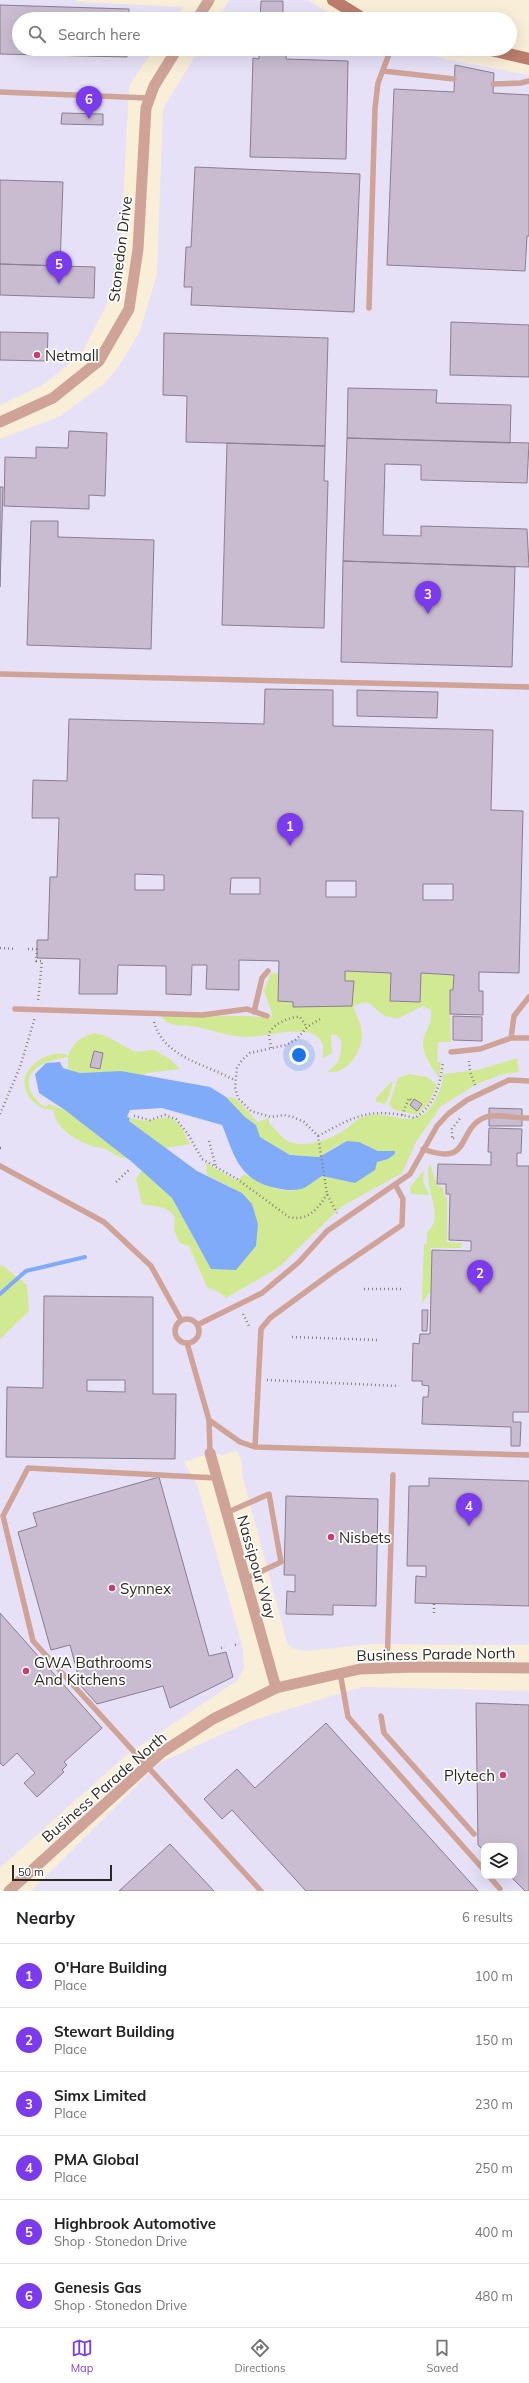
<!DOCTYPE html>
<meta charset="utf-8">
<style>
:root{--surface:#fff;--page:#f2f2f2;--text:#202124;--muted:#757577;--line:#e0e0e0;--accent:#7c3aed}
body{margin:0;font-family:Mulish,sans-serif;background:var(--page);color:var(--text)}
.controls{position:absolute;right:12px;bottom:12px;display:grid;overflow:hidden;border-radius:8px;box-shadow:0 4px 16px #0002}
.controls button{width:36px;height:36px;display:grid;place-items:center;padding:0;border:0;border-bottom:1px solid var(--line);background:var(--surface);color:var(--text);font:20px sans-serif}
.scale{position:absolute;left:12px;bottom:10px;width:100px;box-sizing:border-box;padding-left:4px;border:2px solid #2c2820;border-top:0;font-size:11px;line-height:14px;white-space:nowrap;color:#2c2820;-webkit-text-stroke:3px #fff;paint-order:stroke}
.you{position:absolute;left:299px;top:1055px;width:14px;height:14px;margin:-10px;border:3px solid #fff;border-radius:50%;background:#1a73e8;box-shadow:0 0 0 6px #1a73e833}
.badge{display:grid;place-items:center;width:26px;height:26px;border-radius:50%;background:var(--accent);color:#fff;font-size:13px;font-weight:700}
.pin{position:absolute;translate:-50% -33px;filter:drop-shadow(0 1px 2px #0008)}
.pin::after{content:'';position:absolute;top:21px;width:14px;height:12px;background:inherit;clip-path:polygon(0 0,100% 0,50% 100%)}
.list{margin:0;padding:0;list-style:none}
h2{display:flex;justify-content:space-between;align-items:center;height:52px;margin:0;padding:0 16px;font-size:17px}
h2 small{font-size:13px;font-weight:400;color:var(--muted)}
.list li{display:grid;grid-template-columns:26px 1fr auto;gap:12px;align-items:center;box-sizing:border-box;height:64px;padding:0 16px;border-top:1px solid var(--line)}
.list b{display:block;font-size:15px;white-space:nowrap}
.list p{margin:0;font-size:13px;white-space:nowrap;color:var(--muted)}
.list em{font-size:13px;font-style:normal;color:var(--muted)}
.icon{flex:none;width:22px;height:22px;fill:none;stroke:currentColor;stroke-width:2;stroke-linecap:round;stroke-linejoin:round}
.map{position:relative;flex:none;width:529px;height:1891px;overflow:hidden}
.search{position:absolute;background:var(--surface);box-shadow:0 4px 16px #0002;left:12px;right:12px;top:12px;height:44px;display:flex;align-items:center;gap:10px;box-sizing:border-box;padding:0 14px;border-radius:22px;color:var(--muted);font-size:15px}
.sheet{height:436px;background:var(--surface)}
nav{display:flex;justify-content:space-around;align-items:center;box-sizing:border-box;height:56px;border-top:1px solid var(--line);background:var(--surface);font-size:11px;color:var(--muted)}
nav a{display:grid;justify-items:center;gap:2px}
nav .on{color:var(--accent)}
.map>svg:first-child{display:block}
</style>
<div class="map">
<svg width="529" height="1891" viewBox="0 0 529 1891">
<rect width="100%" height="100%" fill="#f9eed8"/>
<path fill="#e6e1f7" fill-rule="evenodd" d="M0,0H76L77,2L183,7L175,19H19V49H154L129,86L119,280L82,353L43,385L0,405Z
M229,0H308L338,19H218Z
M199,49H409L445,59L529,75V1645L373,1644L305,1651L292,1648L287,1642L242,1474V1462L237,1451L221,1455L210,1453L184,1462L197,1484L243,1649L244,1668L238,1680L125,1756L0,1868V439L59,417L104,384L119,366L140,331L157,274L163,109Z
M362,1687L529,1691V1891H31L159,1763L253,1720ZM484,1846H514V1876H484Z"/>
<path fill="#d2e993" d="M345,971L391,973L390,1001L420,1002L421,973L454,975L453,990H450L451,1042H438L437,1062H441L439,1078C432,1067 419,1051 424,1037C428,1025 432,1024 431,1010L423,1006L397,1019C393,1017 386,1017 382,1014C368,1004 373,999 353,1006C356,1015 362,1025 362,1035C361,1053 347,1075 327,1072C340,1063 342,1055 341,1040L335,1034L331,1035L332,1053L322,1059C333,1015 268,1037 248,1037C228,1037 211,1029 191,1026C183,1025 175,1027 167,1022C165,1021 163,1018 161,1016H246L271,1018L272,1013L264,991L271,973H278V1001L293,1002V1007L352,1006L354,981H345Z
M95,1033L108,1037L135,1052L154,1050L171,1060L180,1069L147,1073L144,1075L121,1071L80,1073L68,1069V1057C58,1059 46,1061 38,1067C20,1079 31,1098 45,1107L49,1104L65,1110L128,1158C118,1159 113,1152 105,1149C99,1147 92,1147 87,1144C73,1139 53,1125 54,1110C43,1109 37,1107 30,1098C8,1067 58,1046 68,1056C74,1042 80,1037 95,1033Z
M517,1058L519,1072L499,1075L475,1085L441,1106L416,1142L402,1173L341,1207L278,1268L226,1298L219,1292L207,1287L189,1246L180,1243L174,1230L175,1217C167,1205 156,1207 142,1204L136,1179L142,1170L172,1198L211,1269L256,1246C261,1198 246,1195 207,1175L206,1163L237,1181L244,1174C261,1182 281,1195 300,1189C307,1187 315,1180 322,1176L355,1183L377,1162L388,1159L395,1154V1151H378L359,1142L338,1145L319,1157L290,1155L260,1137L256,1125L245,1117L226,1097L235,1098L258,1122L269,1118V1124C282,1133 281,1143 300,1144C314,1145 332,1138 343,1131C349,1127 354,1121 360,1118C389,1105 411,1135 432,1105C438,1096 443,1084 443,1074L478,1070Z
M409,1074L427,1077L437,1085L429,1103L416,1115L395,1110L389,1105L398,1078Z
M391,1082H393L388,1099L385,1104L376,1102V1098Z
M170,1117L180,1125L190,1144L165,1148L129,1121L130,1118L144,1121Z
M430,1163L437,1186L443,1187L444,1195L447,1198V1242L462,1243L461,1248H431V1290L422,1304L424,1244H427V1232C447,1217 421,1184 430,1163Z
M424,1170L423,1181L429,1195L411,1194L410,1187Z
M2,1265L27,1285L29,1311L0,1339V1266Z"/>
<path fill="#80abf9" d="M60,1062L63,1068L80,1073L121,1071L210,1087L226,1097L245,1117L256,1125L260,1137L290,1155L319,1157L347,1141L359,1142L378,1151H395V1154L388,1159L377,1162L375,1170L355,1183L322,1176C315,1180 308,1187 301,1189C293,1191 284,1190 276,1188C239,1180 235,1157 222,1125L162,1108L130,1110L127,1117L130,1118L129,1121L197,1171L242,1193L252,1204L258,1224L256,1246L236,1270L211,1269L172,1198L132,1162L65,1110L39,1093L35,1074L46,1063Z"/>
<g fill="none" stroke-linecap="round" stroke-linejoin="round">
<path stroke="#80abf9" stroke-width="4" d="M0,1294L26,1271L85,1257"/>
</g>
<path fill="#c9bcd0" stroke="#8a7e91" fill-rule="evenodd" d="M261,1H283V19H260Z
M0,5L129,9V19H19V49H128L127,57L0,54Z
M259,49H287L286,59L348,61L346,159L250,157L253,58L259,59Z
M455,65L494,73L493,93L529,95V236H527L525,271L387,265L394,89L454,92Z
M62,113L103,114V125L61,124Z
M195,167L360,174L354,312L191,305L192,287H184L186,247H191Z
M0,180L63,182L60,266L0,264Z
M0,264L95,267L94,298L0,295Z
M451,322L529,325V377L450,375Z
M0,332L48,333L47,361L0,360Z
M164,333L328,338L325,446L186,442L187,396L163,395Z
M348,388L437,390L436,403L511,405L510,443L347,438Z
M69,431L107,433L105,496L89,495V509L4,506L5,457L36,458V447L68,448Z
M347,438L529,443L527,483L421,480V465L385,464L383,535L421,536V526L527,529L529,567L343,561Z
M227,443L325,446L324,481H328L324,628L222,625Z
M0,487H3L0,587Z
M31,521H58V537L154,540L151,649L27,645Z
M343,561L515,567L512,667L341,662Z
M265,689L333,690V726L493,730L491,810L523,811L519,973L479,972V991H483V1015L450,1014V990H453L454,975L421,973L420,1002L390,1001L391,973L345,971V981H354L352,1006L293,1007V1002L278,1001L279,961L239,960V990L206,989L207,965H192L191,995L166,994V966L118,965L117,994H79L80,959L37,958V940H48L50,877H57L59,818H32L33,780L67,781L69,719L264,724ZM135,874L164,875V890H135ZM231,878H260V894H230ZM326,881H356V897H326ZM423,884H453V900H423Z
M357,690L438,692L437,718L357,716Z
M453,1016L482,1017V1041L453,1040Z
M94,1051L103,1053L100,1069L90,1067Z
M414,1099L422,1104L417,1111L410,1105Z
M489,1108L522,1109V1126H489Z
M489,1128L522,1129L521,1153H517V1166H529V1412H513V1422H521L520,1446H511V1427L422,1424L423,1397H428L429,1386L422,1385V1381H412L413,1343L419,1344L420,1334H430L432,1250L471,1251V1241L449,1240L450,1194H446V1184H437L438,1164L491,1165V1152H488Z
M44,1296L153,1297V1394H176L175,1459L6,1457L7,1387L43,1388ZM87,1380H125V1392L87,1391Z
M422,1310H428L427,1331H422Z
M159,1477L209,1656L226,1652L233,1677L170,1708L163,1686L97,1704L81,1686L70,1645L51,1650L18,1532L37,1526L33,1513Z
M429,1478L529,1481V1606L415,1603L416,1576L426,1577V1566H407L409,1486H429Z
M286,1496L378,1499L376,1606L333,1605V1615L286,1614L287,1591L295,1592V1575H284Z
M0,1613L102,1728L64,1762L67,1765L62,1770L64,1772L37,1797L24,1783L35,1773L17,1753L3,1766L0,1763Z
M476,1703L529,1705V1891H525L510,1876H514V1846H484V1851L478,1845Z
M326,1723L478,1891H306L232,1810L222,1819L204,1799L237,1769L255,1788Z
M170,1844L214,1891H119Z"/>
<g fill="none" stroke-linecap="round" stroke-linejoin="round">
<path stroke="#8a8374" stroke-width="2.5" stroke-dasharray="1 3" stroke-linecap="butt" d="M0,948L15,949
M28,949H37
M37,949L36,961H42L38,1001
M320,1019L307,1027L297,1039L286,1045L250,1053L242,1060L237,1068L235,1087L238,1098L251,1111L271,1117L284,1115L293,1117L304,1122L318,1136L327,1194L337,1213
M154,1022C164,1058 206,1064 234,1080
M271,1048C271,1044 269,1038 269,1034C272,1024 291,1016 300,1017L307,1027
M469,1061L470,1071L475,1085
M0,1114L20,1067L35,1017
M402,1115L409,1098L412,1101
M134,1116L150,1120L165,1115L176,1119L188,1134L202,1159L237,1179L289,1217C307,1222 319,1208 327,1194
M318,1136C357,1115 370,1107 415,1118C435,1104 440,1086 443,1062
M454,1138L452,1139V1129L461,1117
M209,1141L216,1167
M0,1148H3
M116,1182L130,1169
M364,1289H401
M243,1314L249,1326
M292,1337L379,1340
M267,1380L399,1386
M434,1613V1604
M235,1645L239,1644
M221,1648L225,1647"/>
<path stroke="#cfa397" stroke-width="5.5" d="M383,71L454,79
M493,84L521,83L529,81
M0,92L148,98
M369,308L375,108L378,83L391,49
M0,674L529,687
M529,997L514,1016L511,1038H529
M15,1009L202,1015L247,1009L267,1016
M254,1012L262,978L268,971
M451,1052L480,1049L511,1038
M423,1149C474,1168 455,1128 486,1117C498,1113 516,1119 529,1118
M0,1166L104,1222L151,1266L181,1320
M175 1331a12 12 0 1 1 24 0a12 12 0 1 1-24 0Z
M197,1325L262,1293L299,1262L327,1231L410,1174L437,1126L448,1114L467,1100L509,1080L529,1081
M187,1343L209,1420L210,1453
M209,1420L240,1442L255,1447L529,1455
M255,1447L261,1329L270,1318L330,1274L402,1225L403,1199L396,1186
M216,1478L28,1468L3,1516L33,1641L261,1891
M226,1513L269,1494L281,1562L245,1579
M387,1668L393,1475
M340,1672L348,1717L484,1870
M381,1716L384,1733L474,1834
M489,1876L500,1889"/>
<path stroke="#cfa397" stroke-width="11" d="M197,19L209,0
M0,422L53,398L99,361L129,309L138,249L146,108L154,86L177,49
M210,1453L276,1688
M9,1891L161,1753L213,1719L276,1688L360,1669L415,1667L529,1668"/>
<path stroke="#bc7d6c" stroke-width="12" d="M333,0L364,19
M487,49L529,59"/>
</g>
<g fill="#ca3e6e" stroke="#fff" stroke-width="1.5">
<circle cx="37" cy="355" r="4"/>
<circle cx="331" cy="1537" r="4"/>
<circle cx="112" cy="1588" r="4"/>
<circle cx="26" cy="1671" r="4"/>
<circle cx="503" cy="1775" r="4"/>
</g>
<g text-anchor="middle" dominant-baseline="central" stroke-width="3.5" stroke-linejoin="round" paint-order="stroke">
<g font-size="15" fill="#2c2820" stroke="#fff">
<text transform="translate(120 249) rotate(-83)">Stonedon Drive</text>
<text transform="translate(257 1567) rotate(74)">Nassipour Way</text>
<text transform="translate(436 1654) rotate(-1)">Business Parade North</text>
<text transform="translate(104 1787) rotate(-41)">Business Parade North</text>
</g>
<g font-size="15" fill="#2c2820" stroke="#fff" text-anchor="start">
<text x="45" y="355">Netmall</text>
<text x="339" y="1537">Nisbets</text>
<text x="120" y="1588">Synnex</text>
<text x="34" y="1662">GWA Bathrooms<tspan x="34" dy="17">And Kitchens</tspan></text>
<text x="495" y="1775" text-anchor="end">Plytech</text>
</g>
</g>
</svg>
<div class="controls">
<button><svg class="icon" aria-label="layers" viewBox="0 0 24 24"><path d="M12 4l9 5-9 5-9-5zM3 14l9 5 9-5"/></svg></button>
</div>
<div class="scale">50 m</div>
<div class="you"></div>
<div class="pin badge" style="left:290px;top:846px">1</div>
<div class="pin badge" style="left:480px;top:1293px">2</div>
<div class="pin badge" style="left:428px;top:614px">3</div>
<div class="pin badge" style="left:469px;top:1526px">4</div>
<div class="pin badge" style="left:59px;top:284px">5</div>
<div class="pin badge" style="left:89px;top:119px">6</div>
<div class="search"><svg class="icon" aria-label="search" viewBox="0 0 24 24"><circle cx="10" cy="10" r="6"/><path d="M15 15l6 6"/></svg>Search here</div>
</div>
<section class="sheet">
<h2>Nearby<small>6 results</small></h2>
<ul class="list">
<li><span class="badge">1</span><div><b>O'Hare Building</b><p>Place</p></div><em>100 m</em></li>
<li><span class="badge">2</span><div><b>Stewart Building</b><p>Place</p></div><em>150 m</em></li>
<li><span class="badge">3</span><div><b>Simx Limited</b><p>Place</p></div><em>230 m</em></li>
<li><span class="badge">4</span><div><b>PMA Global</b><p>Place</p></div><em>250 m</em></li>
<li><span class="badge">5</span><div><b>Highbrook Automotive</b><p>Shop · Stonedon Drive</p></div><em>400 m</em></li>
<li><span class="badge">6</span><div><b>Genesis Gas</b><p>Shop · Stonedon Drive</p></div><em>480 m</em></li>
</ul>
</section>
<nav>
<a class="on"><svg class="icon" aria-label="map" viewBox="0 0 24 24"><path d="M3 6l6-2 6 2 6-2v14l-6 2-6-2-6 2zM9 4v14M15 6v14"/></svg>Map</a>
<a><svg class="icon" aria-label="directions" viewBox="0 0 24 24"><path d="M12 3l9 9-9 9-9-9zM9 14v-3h6M13 9l2 2-2 2"/></svg>Directions</a>
<a><svg class="icon" aria-label="saved" viewBox="0 0 24 24"><path d="M7 4h10v16l-5-4-5 4z"/></svg>Saved</a>
</nav>
